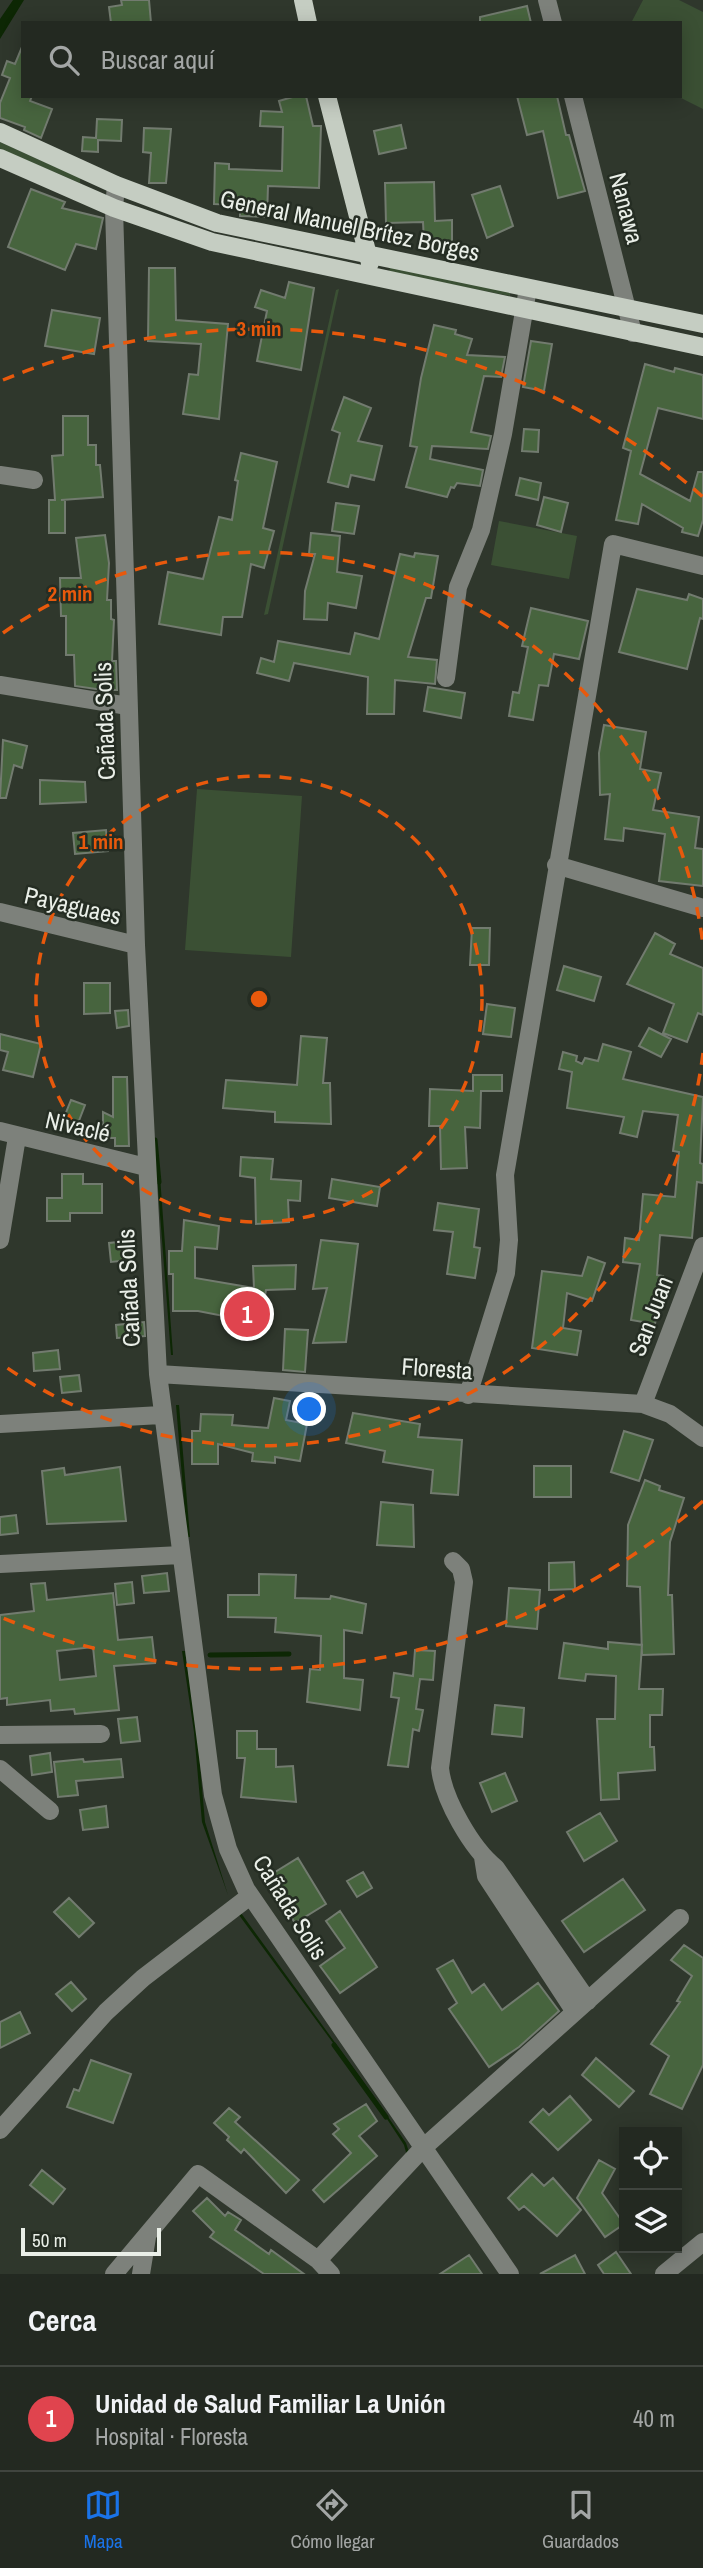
<!DOCTYPE html>
<html lang="es">
<meta charset="utf-8">
<style>
:root{--surface:#232921;--page:#2b312a;--text:#f1f3f6;--muted:#a3a6a5;--line:#40453f;--accent:#1a73e8}
body{margin:0;font-family:"Archivo Narrow",sans-serif;background:var(--page);color:var(--text)}
.controls{position:absolute;right:21px;bottom:21px;display:grid;overflow:hidden;border-radius:0px;box-shadow:0 4px 18px #0003}
.controls button{width:63px;height:63px;display:grid;place-items:center;padding:0;border:0;border-bottom:2px solid var(--line);background:var(--surface);color:var(--text);font:35px sans-serif}
.scale{position:absolute;left:21px;bottom:18px;width:140px;box-sizing:border-box;padding-left:7px;border:4px solid #eaefe8;border-top:0;font-size:19px;line-height:24px;white-space:nowrap;color:#eaefe8;-webkit-text-stroke:5px #252d23;paint-order:stroke}
.you{position:absolute;left:310px;top:1410px;width:24px;height:24px;margin:-18px;border:5px solid #fff;border-radius:50%;background:#1a73e8;box-shadow:0 0 0 10px #1a73e833}
.badge{display:grid;place-items:center;width:46px;height:46px;border-radius:50%;background:var(--accent);color:#fff;font-size:23px;font-weight:700}
.pin{position:absolute;translate:-50% -50%;border:4px solid #fff;box-shadow:0 2px 7px #0006}
.list{margin:0;padding:0;list-style:none}
h2{display:flex;justify-content:space-between;align-items:center;height:91px;margin:0;padding:0 28px;font-size:30px}
h2 small{font-size:23px;font-weight:400;color:var(--muted)}
.list li{display:grid;grid-template-columns:46px 1fr auto;gap:21px;align-items:center;box-sizing:border-box;height:105px;padding:0 28px;border-top:2px solid var(--line)}
.list b{display:block;font-size:26px;white-space:nowrap}
.list p{margin:0;font-size:23px;white-space:nowrap;color:var(--muted)}
.list em{font-size:23px;font-style:normal;color:var(--muted)}
.icon{flex:none;width:38px;height:38px;fill:none;stroke:currentColor;stroke-width:2;stroke-linecap:round;stroke-linejoin:round}
.map{position:relative;flex:none;width:703px;height:2274px;overflow:hidden}
.search{position:absolute;background:var(--surface);box-shadow:0 4px 18px #0003;left:21px;right:21px;top:21px;height:77px;display:flex;align-items:center;gap:18px;box-sizing:border-box;padding:0 24px;border-radius:0px;color:var(--muted);font-size:26px}
.sheet{height:196px;background:var(--surface)}
nav{display:flex;justify-content:space-around;align-items:center;box-sizing:border-box;height:98px;border-top:2px solid var(--line);background:var(--surface);font-size:19px;color:var(--muted)}
nav a{display:grid;justify-items:center;gap:4px}
nav .on{color:var(--accent)}
.map>svg:first-child{display:block}
</style>
<div class="map">
<svg width="703" height="2274" viewBox="0 0 703 2274">
<rect width="100%" height="100%" fill="#2f372c"/>
<path fill="#3b5034" d="M643,0H679L703,12V109L677,96H680V23H631Z
M0,142L80,178V183L0,149Z
M390,267L510,292V296L389,272Z
M339,289L268,614L264,615L336,290Z
M499,521L577,536L569,579L491,565Z
M197,789L302,796L291,957L185,950Z"/>
<path fill="#0d2704" d="M13,0H24L0,39V19Z
M157,1176H160L173,1355H171Z
M176,1405H179L190,1537H187Z
M182,1651H185L197,1731L205,1822L228,1895L202,1822L194,1732Z
M241,1913L373,2095L406,2143L410,2155L407,2156L404,2145L372,2096L239,1915Z"/>
<g fill="none" stroke-linecap="round" stroke-linejoin="round">
<path stroke="#0d2704" stroke-width="5" d="M155,1140L159,1182
M210,1655L289,1654
M334,2045L386,2117"/>
</g>
<path fill="#47643e" stroke="#727b6f" stroke-width="2" fill-rule="evenodd" d="M121,0H149L151,23H111L109,7L122,5Z
M527,6L531,23H480V17Z
M22,47L23,96H32L30,101L52,109L41,138L24,130L25,127L0,118V103L10,78L2,75L7,61L15,64Z
M296,96H306L313,126H321L319,188L268,186L267,217L240,216V205L214,204L215,163L229,164V169L282,171L283,127L260,126L261,111L282,112L279,101Z
M517,96H557L566,135H569L585,191L558,198L543,131L527,135Z
M97,119L122,120L121,141L98,140V152L82,151L83,137L96,138Z
M401,125L406,148L379,154L374,131Z
M144,128L171,129L166,183H149L151,153L143,152Z
M434,182L435,221L452,220V241L424,242L423,222L386,223L385,183Z
M500,186L513,226L487,238L472,195Z
M31,189L65,202L62,208L103,218L96,249L76,244L65,270L8,247Z
M149,268H175L176,320L228,324L219,419L183,414L189,374L198,375L201,344L148,341Z
M289,282L314,288L301,370L257,361L267,311L255,307L261,290L285,298Z
M52,310L100,318L94,354L45,346Z
M434,325L456,330L455,334L472,339L467,355L505,357L501,377L484,376L471,432L491,436L488,449L432,446L430,459L483,470L480,486L457,483L454,488L451,487L447,497L406,487L417,447L410,446L421,378Z
M531,341L552,344L544,391L523,387Z
M645,364L674,372L675,368L703,375V419L658,408L640,474L690,501L698,472H703V520L698,536L682,532L683,528L642,504L638,524L616,520L631,451L623,448Z
M344,397L371,408L358,441L382,446L374,480L351,475L348,487L328,482L340,433L332,430Z
M63,416H88V445H96V465H100L103,497L61,500H65V533H49V500H55L52,456L63,455Z
M524,429L539,430L538,452L522,451Z
M241,453L277,462L263,528L274,531L264,568L251,564L242,617H223L221,635L159,624L168,572L203,579L219,517L232,520L238,481L235,480Z
M520,478L541,483L538,500L516,495Z
M544,497L568,503L561,532L537,525Z
M336,503L359,506L354,534L332,531Z
M311,533L340,536L337,572L362,576L356,608L328,603L327,620L304,619L305,591L315,554H309Z
M105,535L109,563L107,600H111V619L114,620L112,661H116L117,690H103L75,686L74,655H66V616H61L60,578H81L76,538Z
M415,553L438,556L431,598H426L408,657L437,660L435,684L395,680L394,714H367L368,677L294,663L289,681L257,673L261,658L274,662L278,641L350,654L355,633L379,639L400,554L414,557Z
M637,589L687,600L689,594L703,599V619L700,618L687,669L619,652Z
M531,608L588,621L579,659L554,654L548,686L539,685L533,720L509,716L513,692L519,693L528,647L522,646Z
M428,687L465,693L461,718L424,711Z
M604,725L646,732L640,769L661,773L653,810L699,817L695,848L703,849V886L659,881L665,834L624,828L623,841L605,839L610,794L600,795L599,753Z
M3,740L27,746L22,768L14,765L6,798H0Z
M40,780L85,782L86,802L40,804Z
M106,830L108,851L75,854L73,833Z
M472,928H490L489,965H470Z
M655,933L675,944L670,954L703,968V1015L698,1013L687,1042L663,1033L674,1004L627,984Z
M564,966L601,977L594,1001L557,990Z
M84,983H110V1013L84,1014Z
M487,1004L515,1008L511,1037L483,1034Z
M128,1010L129,1026L117,1028L115,1011Z
M649,1028L671,1039L661,1057L639,1046Z
M0,1034L41,1044L33,1077L3,1070L8,1052L0,1050Z
M301,1036L327,1038L323,1083H330L331,1124L275,1122V1112L223,1108L226,1080L297,1085Z
M603,1044L631,1052L623,1079L703,1097L700,1163L703,1164V1183L697,1182L692,1238L660,1235L657,1275L663,1276L655,1324L631,1320L640,1264L623,1262L625,1238L639,1240L643,1194L675,1197L679,1152L673,1151L678,1115L643,1111L637,1137L620,1133L624,1117L567,1108L572,1072L559,1069L563,1052L577,1056L576,1061L582,1064L585,1058L598,1061Z
M473,1075H502V1091H481L480,1128L465,1127L467,1168L441,1169L440,1126H429L430,1089L473,1091Z
M113,1077H127L129,1146H115V1138H103V1112L113,1117Z
M71,1100L85,1105L75,1131L61,1125Z
M241,1157L273,1159L271,1179L301,1181L300,1201L288,1200L289,1222L256,1224L255,1178L240,1176Z
M62,1174H83V1184H102V1213H70V1221H47V1198H62Z
M332,1179L380,1187L377,1206L329,1198Z
M438,1203L479,1209L474,1247L480,1248L475,1278L447,1274L453,1232L434,1230Z
M184,1220L219,1226L217,1249L195,1247V1278L254,1288L253,1266L296,1265L295,1289L266,1290L260,1323L198,1311H173V1274H169V1251H182Z
M321,1240L358,1244L346,1342L313,1343L327,1288L313,1289Z
M127,1241L129,1260L111,1262L109,1243Z
M588,1257L605,1263L592,1301L567,1293L563,1328L581,1331L577,1355L532,1348L542,1271L582,1276Z
M144,1322L145,1336L117,1338L116,1325Z
M285,1329L308,1330L305,1372L283,1370Z
M58,1350L60,1369L34,1371L33,1353Z
M79,1375L81,1391L62,1393L60,1377Z
M274,1398L290,1401L286,1420L307,1424L300,1461L275,1457V1463L252,1461L253,1453L218,1444V1464H192V1431H200L201,1414L233,1415L232,1425L268,1428Z
M353,1413L420,1424L418,1437L462,1440L458,1495L431,1493L433,1470L383,1462L385,1451L346,1443Z
M624,1431L653,1440L639,1481L611,1472Z
M534,1466H571V1497H534Z
M120,1467L126,1521L47,1524L42,1471L64,1468L65,1475Z
M645,1480L660,1486L659,1490L684,1498L670,1542L668,1595H672L674,1654L642,1655L640,1587L627,1586L628,1525Z
M381,1502L413,1505L414,1547L377,1545Z
M16,1515L18,1533L0,1535V1517Z
M574,1562L575,1589L549,1590V1563Z
M167,1573L169,1591L144,1593L142,1576Z
M259,1574L296,1575L295,1598L330,1599L331,1596L366,1604L362,1633L344,1630V1678L363,1680L360,1710L307,1702L310,1669L320,1670L321,1636L275,1632L276,1618L228,1617V1595H259Z
M132,1582L134,1603L117,1605L115,1584Z
M45,1583L47,1600L113,1593L118,1640L152,1637L155,1663L114,1666L119,1710L75,1714L74,1709L51,1711L50,1700L7,1705V1698L0,1699V1615L34,1611L31,1584ZM93,1647L96,1676L60,1680L57,1651Z
M509,1588L540,1590L537,1629L506,1626Z
M608,1642L642,1645L639,1689H663L662,1715H650V1747H654L655,1770L618,1773L619,1799L601,1800L597,1719H615L616,1676L586,1674L585,1681L559,1678L564,1643L608,1649Z
M415,1650L435,1651L433,1680L420,1679L416,1709L423,1710L419,1731L413,1729L408,1767L388,1765L399,1698L391,1697L394,1673L413,1676Z
M495,1705L524,1708L522,1737L492,1734Z
M137,1717L140,1741L121,1743L118,1719Z
M237,1731H257V1749H276V1767L293,1766L296,1802L241,1797L245,1758H237Z
M50,1753L52,1772L32,1775L30,1756Z
M83,1759L84,1762L121,1759L123,1777L76,1781L78,1795L58,1797L54,1762Z
M505,1773L517,1801L492,1812L480,1783Z
M106,1806L108,1827L83,1830L80,1810Z
M600,1813L617,1841L584,1861L567,1832Z
M298,1858L326,1904L295,1923L267,1877Z
M363,1872L372,1888L357,1897L347,1881Z
M623,1879L645,1910L584,1952L562,1921Z
M69,1898L94,1923L79,1937L54,1912Z
M340,1911L377,1967L340,1993L320,1966L345,1948L326,1921Z
M684,1945L703,1958V2065L682,2109L650,2094L669,2056L651,2044L680,2002L677,2001L692,1976L671,1960Z
M453,1960L472,1993L484,1984L502,2010L538,1983L559,2011L519,2047L489,2067L449,2009L457,2003L437,1969Z
M71,1982L86,1999L72,2011L56,1994Z
M20,2012L30,2033L0,2048V2022Z
M596,2058L634,2091L619,2107L582,2075Z
M91,2060L131,2074L113,2123L67,2107L74,2089L79,2091Z
M570,2096L591,2120L558,2150L530,2122L543,2109L549,2115Z
M366,2104L377,2121L359,2136L377,2156L324,2202L313,2190L351,2153L333,2134L339,2129L334,2124Z
M229,2108L240,2117L235,2122L299,2180L286,2193L244,2149L241,2153L227,2140L229,2137L214,2123Z
M599,2160L615,2169L602,2193L624,2224L605,2237L577,2198Z
M42,2170L65,2189L53,2204L30,2185Z
M532,2174L544,2186L553,2178L581,2210L557,2236L524,2206L519,2210L508,2198Z
M207,2198L225,2216L228,2212L241,2220L235,2230L269,2254L271,2250L304,2274H264L210,2237L214,2232L193,2211Z
M616,2252L631,2274H604L598,2265Z
M469,2255L482,2274H440Z
M575,2255L585,2274H540Z"/>
<g fill="none" stroke-linecap="round" stroke-linejoin="round">
<path stroke="#7d817b" stroke-width="18" d="M547,0L553,23
M573,96L633,333
M116,185L114,208L136,945L158,1374L213,1795L228,1849L246,1889L510,2274
M0,475L34,480
M446,678L458,587L481,530L503,434L528,288
M0,685L128,706
M556,865L703,908
M0,912L136,945
M0,1131L146,1167
M0,1240L17,1137
M158,1374L643,1404L670,1414L703,1438
M468,1395L506,1273L509,1240L505,1175L613,544L703,566
M643,1404L703,1246
M0,1424L161,1415
M453,1561L461,1569L464,1582L440,1768C443,1799 472,1849 496,1868L588,2001
M0,1564L181,1555
M0,1735L101,1734
M0,1769L50,1811
M483,1857L486,1876L575,2012
M0,2130L106,2012L143,1978L250,1896
M318,2260L423,2148L680,1918
M114,2274L198,2174L318,2260L331,2274
M141,2274L147,2237
M664,2274L703,2242"/>
<path stroke="#c5cdc2" stroke-width="18" d="M303,0L308,23
M327,96L370,263
M0,132L116,185L217,223L703,324
M0,158L114,208L212,242L703,347"/>
</g>
<g fill="none" stroke="#e8590c" stroke-width="3.5" stroke-dasharray="12 9">
<circle cx="259" cy="999" r="223"/>
<path d="M703 1053A447 447 0 0 1 3 1365M3 633A447 447 0 0 1 703 945"/>
<path d="M703 1501A670 670 0 0 1 3 1618M3 380A670 670 0 0 1 703 497"/>
</g>
<g text-anchor="middle" dominant-baseline="central" stroke-width="5" stroke-linejoin="round" paint-order="stroke">
<g font-size="24" fill="#eaefe8" stroke="#252d23">
<text transform="translate(627 208) rotate(75)">Nanawa</text>
<text transform="translate(350 225) rotate(12)">General Manuel Brítez Borges</text>
<text transform="translate(104 721) rotate(-92)">Cañada Solis</text>
<text transform="translate(73 905) rotate(13)">Payaguaes</text>
<text transform="translate(78 1126) rotate(13)">Nivaclé</text>
<text transform="translate(128 1288) rotate(-93)">Cañada Solis</text>
<text transform="translate(650 1316) rotate(-69)">San Juan</text>
<text transform="translate(437 1368) rotate(4)">Floresta</text>
<text transform="translate(291 1907) rotate(58)">Cañada Solis</text>
</g>
</g>
<circle cx="259" cy="999" r="10" fill="#e8590c" stroke="#252d23" stroke-width="3.5"/>
<g font-size="21" text-anchor="middle" font-weight="bold" fill="#e8590c" stroke="#252d23" stroke-width="5" stroke-linejoin="round" paint-order="stroke">
<text x="259" y="336">3 min</text>
<text x="70" y="601">2 min</text>
<text x="101" y="849">1 min</text>
</g>
</svg>
<div class="controls">
<button><svg class="icon" aria-label="locate" viewBox="0 0 24 24"><circle cx="12" cy="12" r="6"/><path d="M12 2v4M12 18v4M2 12h4M18 12h4"/></svg></button>
<button><svg class="icon" aria-label="layers" viewBox="0 0 24 24"><path d="M12 4l9 5-9 5-9-5zM3 14l9 5 9-5"/></svg></button>
</div>
<div class="scale">50 m</div>
<div class="you"></div>
<div class="pin badge" style="left:247px;top:1314px;background:#e0444e">1</div>
<div class="search"><svg class="icon" aria-label="search" viewBox="0 0 24 24"><circle cx="10" cy="10" r="6"/><path d="M15 15l6 6"/></svg>Buscar aquí</div>
</div>
<section class="sheet">
<h2>Cerca<small></small></h2>
<ul class="list">
<li><span class="badge" style="background:#e0444e">1</span><div><b>Unidad de Salud Familiar La Unión</b><p>Hospital · Floresta</p></div><em>40 m</em></li>
</ul>
</section>
<nav>
<a class="on"><svg class="icon" aria-label="map" viewBox="0 0 24 24"><path d="M3 6l6-2 6 2 6-2v14l-6 2-6-2-6 2zM9 4v14M15 6v14"/></svg>Mapa</a>
<a><svg class="icon" aria-label="directions" viewBox="0 0 24 24"><path d="M12 3l9 9-9 9-9-9zM9 14v-3h6M13 9l2 2-2 2"/></svg>Cómo llegar</a>
<a><svg class="icon" aria-label="saved" viewBox="0 0 24 24"><path d="M7 4h10v16l-5-4-5 4z"/></svg>Guardados</a>
</nav>
